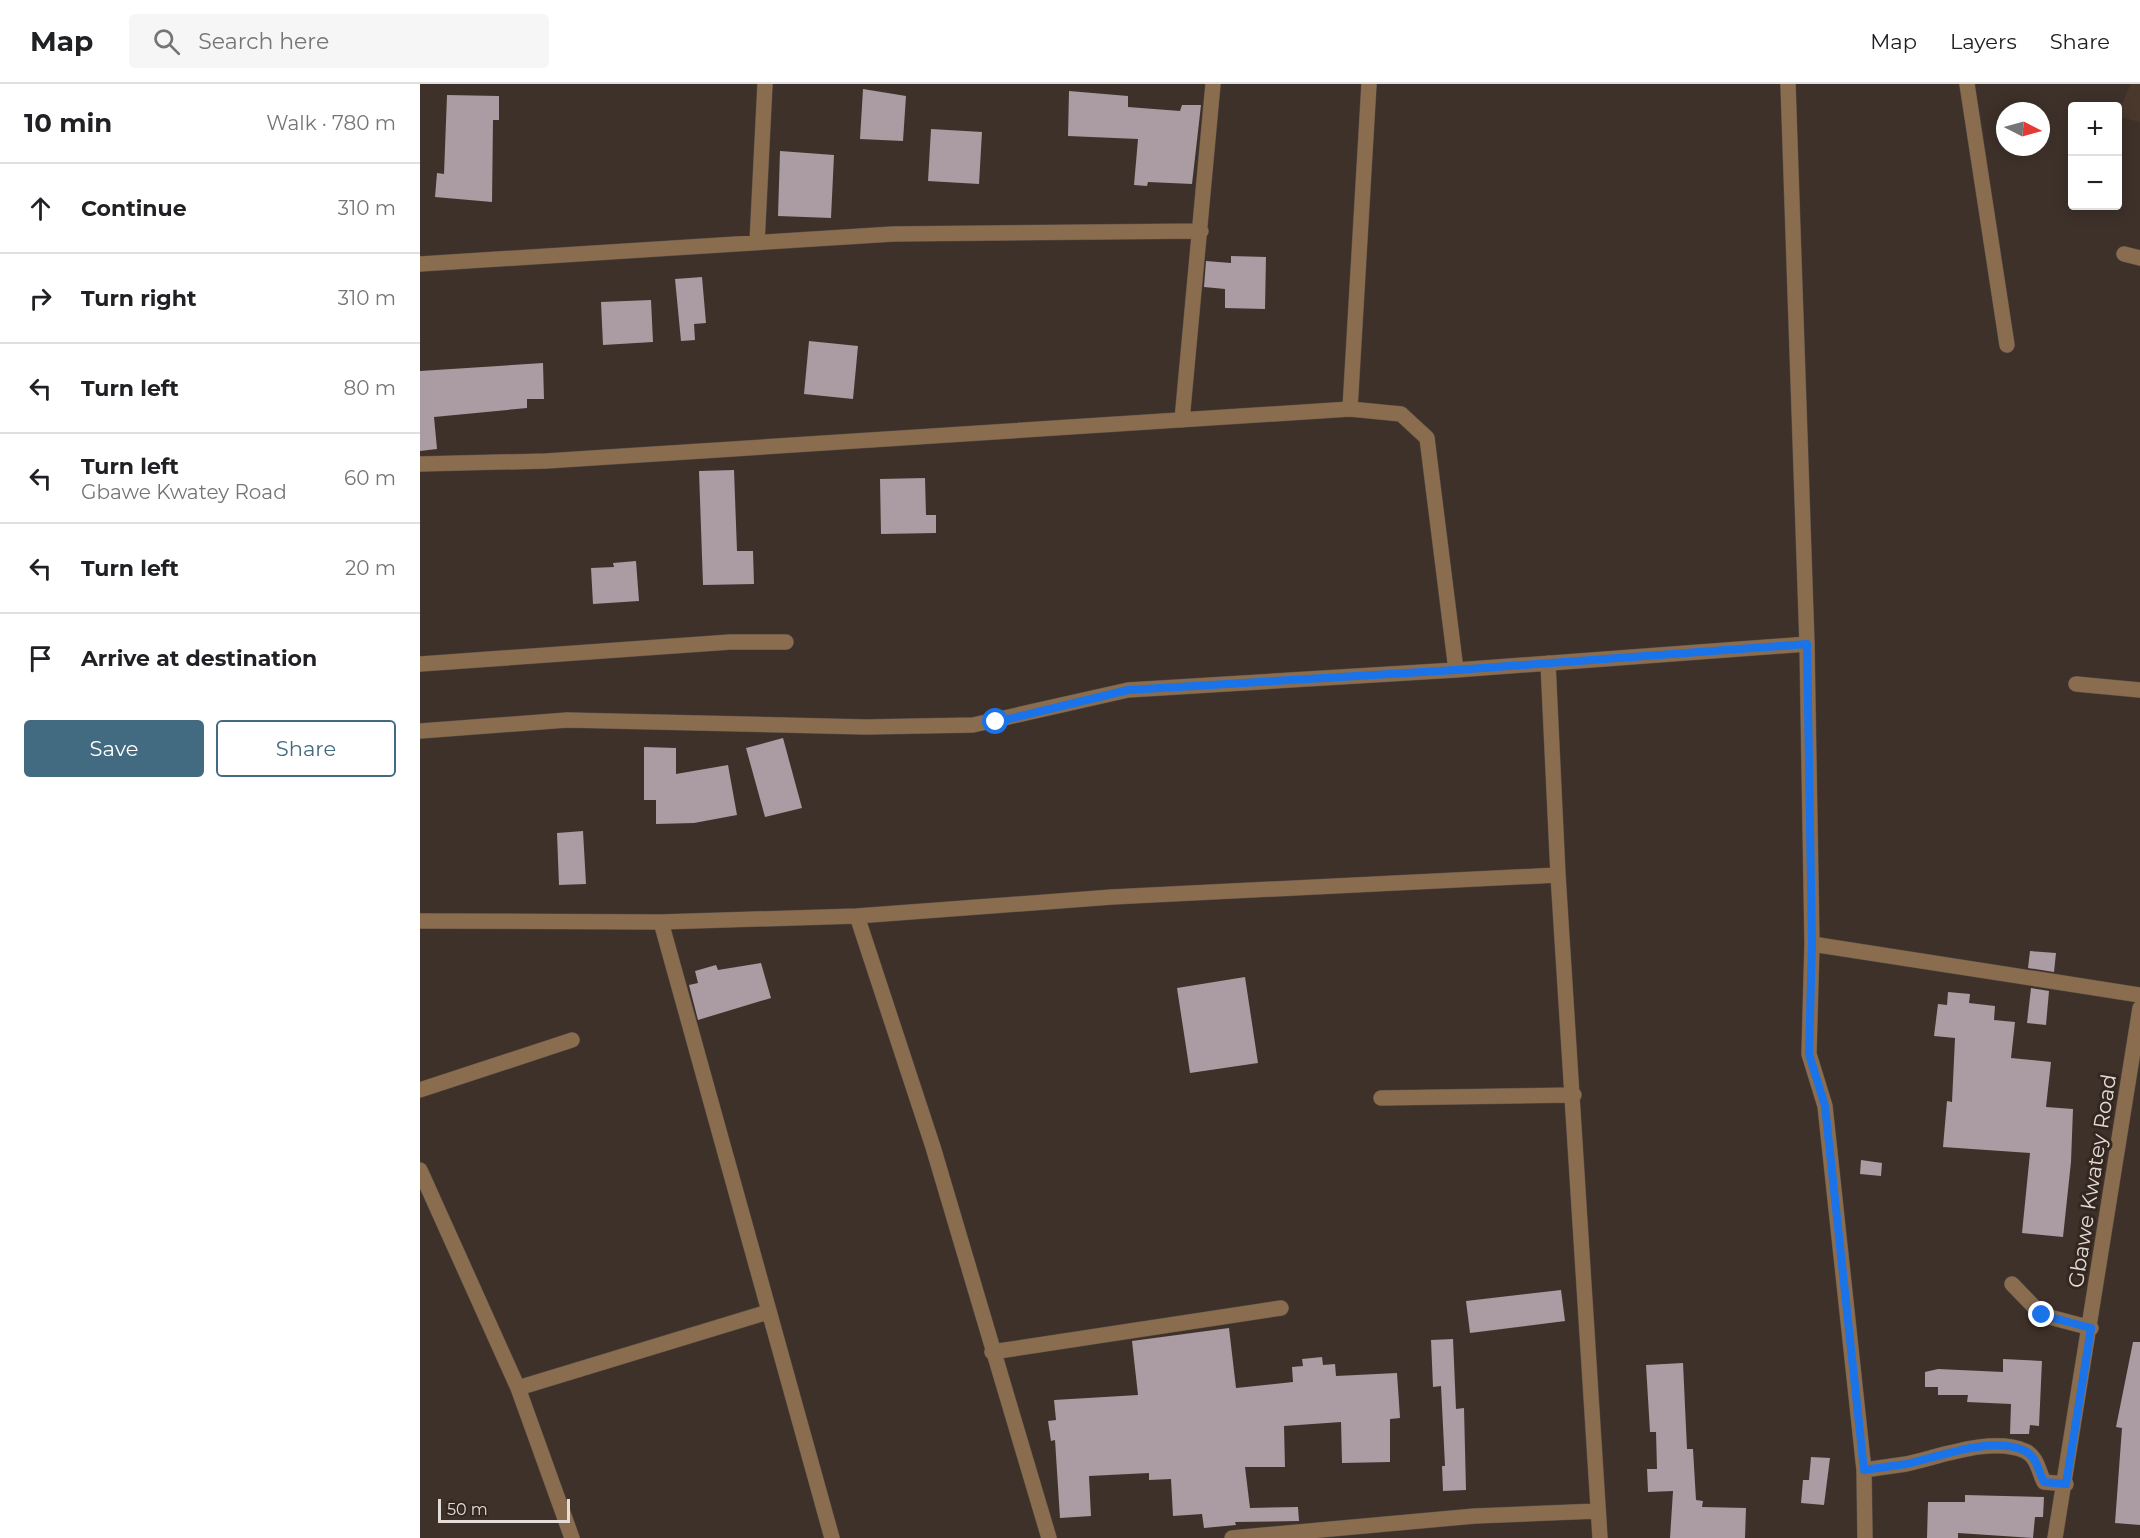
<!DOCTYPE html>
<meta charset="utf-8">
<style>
:root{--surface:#fff;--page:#f6f6f6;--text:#202124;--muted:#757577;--line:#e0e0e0;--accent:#426a81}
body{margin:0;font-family:Montserrat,sans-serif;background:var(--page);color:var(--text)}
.controls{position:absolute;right:18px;top:18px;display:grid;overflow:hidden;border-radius:6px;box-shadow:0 3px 15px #0003}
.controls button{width:54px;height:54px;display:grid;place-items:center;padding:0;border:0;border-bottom:2px solid var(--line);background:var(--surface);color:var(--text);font:30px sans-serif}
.compass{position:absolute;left:1576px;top:18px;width:54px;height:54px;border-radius:50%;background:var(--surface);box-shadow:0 3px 15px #0003;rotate:96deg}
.scale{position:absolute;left:18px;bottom:15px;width:132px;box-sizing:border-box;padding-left:6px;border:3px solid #e5dcd8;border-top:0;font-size:16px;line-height:21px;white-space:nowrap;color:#e5dcd8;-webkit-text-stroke:4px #332720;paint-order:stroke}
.stop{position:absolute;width:18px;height:18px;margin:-14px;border:4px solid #1a73e8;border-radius:50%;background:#fff}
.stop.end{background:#1a73e8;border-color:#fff;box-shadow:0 2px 6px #0008}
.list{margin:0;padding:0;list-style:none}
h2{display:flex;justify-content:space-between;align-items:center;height:78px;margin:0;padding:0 24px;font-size:26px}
h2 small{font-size:20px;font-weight:400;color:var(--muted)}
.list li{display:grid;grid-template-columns:39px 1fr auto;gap:18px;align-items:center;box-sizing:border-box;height:90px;padding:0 24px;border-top:2px solid var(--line)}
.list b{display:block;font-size:22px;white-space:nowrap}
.list p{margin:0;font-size:20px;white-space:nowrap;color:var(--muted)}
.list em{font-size:20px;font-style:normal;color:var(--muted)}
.actions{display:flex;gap:12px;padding:18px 24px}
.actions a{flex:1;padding:14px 0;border:2px solid var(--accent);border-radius:6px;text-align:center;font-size:21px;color:var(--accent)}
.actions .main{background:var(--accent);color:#fff}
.icon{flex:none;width:33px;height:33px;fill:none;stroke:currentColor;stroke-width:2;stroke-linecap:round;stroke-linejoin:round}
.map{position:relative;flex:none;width:1720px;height:1454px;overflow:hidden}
header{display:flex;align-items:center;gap:36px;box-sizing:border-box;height:84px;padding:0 30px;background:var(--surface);border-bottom:2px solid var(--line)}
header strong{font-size:28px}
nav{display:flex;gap:33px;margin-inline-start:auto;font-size:21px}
.search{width:420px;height:54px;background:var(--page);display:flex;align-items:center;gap:15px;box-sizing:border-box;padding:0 21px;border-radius:6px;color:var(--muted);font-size:22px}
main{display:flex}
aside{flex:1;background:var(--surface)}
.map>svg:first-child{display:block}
</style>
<header>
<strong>Map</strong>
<div class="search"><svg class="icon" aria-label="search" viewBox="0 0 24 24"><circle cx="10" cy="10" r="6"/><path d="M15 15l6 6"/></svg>Search here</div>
<nav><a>Map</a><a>Layers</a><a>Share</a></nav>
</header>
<main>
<aside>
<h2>10 min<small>Walk · 780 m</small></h2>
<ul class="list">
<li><svg class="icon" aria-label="ahead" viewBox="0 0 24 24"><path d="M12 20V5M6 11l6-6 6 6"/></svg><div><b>Continue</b></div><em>310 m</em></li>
<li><svg class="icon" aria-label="right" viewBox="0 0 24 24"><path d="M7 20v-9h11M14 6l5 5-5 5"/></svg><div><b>Turn right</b></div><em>310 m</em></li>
<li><svg class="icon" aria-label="left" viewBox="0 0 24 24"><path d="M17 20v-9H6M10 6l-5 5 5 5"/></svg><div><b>Turn left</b></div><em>80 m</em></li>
<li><svg class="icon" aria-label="left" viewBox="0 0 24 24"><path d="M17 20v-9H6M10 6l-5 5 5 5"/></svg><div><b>Turn left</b><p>Gbawe Kwatey Road</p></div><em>60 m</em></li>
<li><svg class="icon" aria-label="left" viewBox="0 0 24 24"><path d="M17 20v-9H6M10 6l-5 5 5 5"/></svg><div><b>Turn left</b></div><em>20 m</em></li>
<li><svg class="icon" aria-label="arrive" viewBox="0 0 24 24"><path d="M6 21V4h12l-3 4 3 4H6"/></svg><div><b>Arrive at destination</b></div></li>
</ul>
<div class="actions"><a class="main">Save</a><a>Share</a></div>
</aside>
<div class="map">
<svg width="1720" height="1454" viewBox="0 0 1720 1454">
<rect width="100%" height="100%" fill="#3e312a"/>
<path fill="#4a382d" d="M1711,0H1720V38L1698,33V28Z"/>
<path fill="#ab9ba3" d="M443,5L486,12L483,57L440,55Z
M649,7L708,12V23L760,27L762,21H781L772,100L728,98L727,102L714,101L718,55L648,52Z
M27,11L79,12V36H73L72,118L15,113L17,89L24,90Z
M511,45L562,48L559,100L508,97Z
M360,67L414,71L411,134L358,132Z
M811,172L846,173L845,225L805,224V205L784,203L786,177L811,179Z
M282,193L286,239L274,240L275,256L261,257L255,195Z
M231,216L233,258L183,261L181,218Z
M389,257L438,262L433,315L384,310Z
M123,279L124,315H107V324L14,333L17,365L0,367V287Z
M314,386L317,467H333L334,500L283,501L279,387Z
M505,394L506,431H516V449L461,450L460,395Z
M216,477L219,517L173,520L171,484L194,483L193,479Z
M363,654L382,724L345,733L326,664Z
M224,663L256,664V690L308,681L317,731L274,739L236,740V716H224Z
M163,747L166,800L139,801L137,749Z
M1610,867L1636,869L1634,888L1608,884Z
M341,879L351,914L278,936L269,901L278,899L275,887L296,881L298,886Z
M825,893L838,979L770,989L757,904Z
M1611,904L1629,907L1626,941L1607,939Z
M1528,908L1550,910L1549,919L1575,922L1574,936L1595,938L1591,974L1631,978L1626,1023L1653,1025L1651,1078L1643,1153L1602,1149L1610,1069L1523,1063L1527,1017L1532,1018L1535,954L1514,952L1518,920L1527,921Z
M1441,1076L1462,1079L1461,1092L1440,1090Z
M1141,1206L1145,1237L1050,1249L1046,1217Z
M809,1244L816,1304L873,1298L872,1283L883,1282L882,1275L902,1273L903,1281L915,1280L916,1292L977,1289L980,1334L970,1335V1378L922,1379L921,1338L864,1342L865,1383H825L830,1424L878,1423L879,1437L815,1438L816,1441L784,1444L782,1430L753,1432L751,1395L729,1396V1389L669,1392L671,1432L640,1434L635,1356L631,1357L628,1337L636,1336L634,1316L718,1311L712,1257Z
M1033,1255L1036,1325L1044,1324L1046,1406L1023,1407L1022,1382H1025L1021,1302L1013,1303L1011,1256Z
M1713,1258H1720V1441L1695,1439L1702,1344L1696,1343Z
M1583,1275L1622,1277L1619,1342L1610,1341L1609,1350H1590L1591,1320L1547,1318L1548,1311H1518V1303H1505V1288L1518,1285L1583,1288Z
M1263,1279L1267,1365H1273L1276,1416L1283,1417L1282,1423L1326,1424L1325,1454H1250L1253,1407L1228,1408L1227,1385H1237L1236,1348H1230L1226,1281Z
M1391,1373L1410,1374L1404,1421L1381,1419L1383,1396H1389Z
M1545,1411L1624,1413L1623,1433H1615L1613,1454L1538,1449V1454H1507L1508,1418H1545Z"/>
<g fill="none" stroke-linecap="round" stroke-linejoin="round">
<defs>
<path id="minor" d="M1368,0L1387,560L1392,860L1389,970L1405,1022L1444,1386L1445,1454
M1547,0L1587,261
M337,159L345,0
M1704,170L1720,174
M0,180L473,150L781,147
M930,325L949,0
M762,336L793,0
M0,380L126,377L930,325L981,330L1007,354L1036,586
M1128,579L1138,791L1180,1454
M0,580L310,558H366
M1656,600L1720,606
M0,647L147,636L446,643L553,641L708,606L1036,586L1387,560
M437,832L513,1063L629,1454
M0,837L241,838L437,832L692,813L1138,791
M241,838L412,1454
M1392,860L1720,911
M0,1006L152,956
M961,1014L1154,1011
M0,1086L98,1304L152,1454
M1592,1200L1622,1231L1671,1244
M572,1268L861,1224
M98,1304L348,1228
M1444,1386C1458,1384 1472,1382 1486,1380C1519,1373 1572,1352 1605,1367C1617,1372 1619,1388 1624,1398L1646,1400
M812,1454L1055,1432L1178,1427
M1635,1454L1720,924"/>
</defs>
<use href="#minor" stroke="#5c5049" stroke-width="16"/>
<use href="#minor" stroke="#8a6d4f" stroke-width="15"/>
</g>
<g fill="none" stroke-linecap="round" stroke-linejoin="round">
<path stroke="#1a73e8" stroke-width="8" d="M576,638L708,606L1036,586L1387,560L1392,860L1389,970L1405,1022L1444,1386C1458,1384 1472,1382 1486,1380C1519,1373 1572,1351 1605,1367C1617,1372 1618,1388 1624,1398L1646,1400L1671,1244L1622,1231"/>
</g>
<g text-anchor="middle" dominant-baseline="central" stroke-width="6" stroke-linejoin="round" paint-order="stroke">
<g font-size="21" fill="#e5dcd8" stroke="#332720">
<text transform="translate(1672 1097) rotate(-81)">Gbawe Kwatey Road</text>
</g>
</g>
</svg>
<div class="controls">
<button>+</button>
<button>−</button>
</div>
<svg class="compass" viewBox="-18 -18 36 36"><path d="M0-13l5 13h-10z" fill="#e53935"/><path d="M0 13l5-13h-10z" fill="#757577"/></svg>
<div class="scale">50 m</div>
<div class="stop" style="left:576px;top:638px"></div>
<div class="stop end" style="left:1622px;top:1231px"></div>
</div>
</main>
